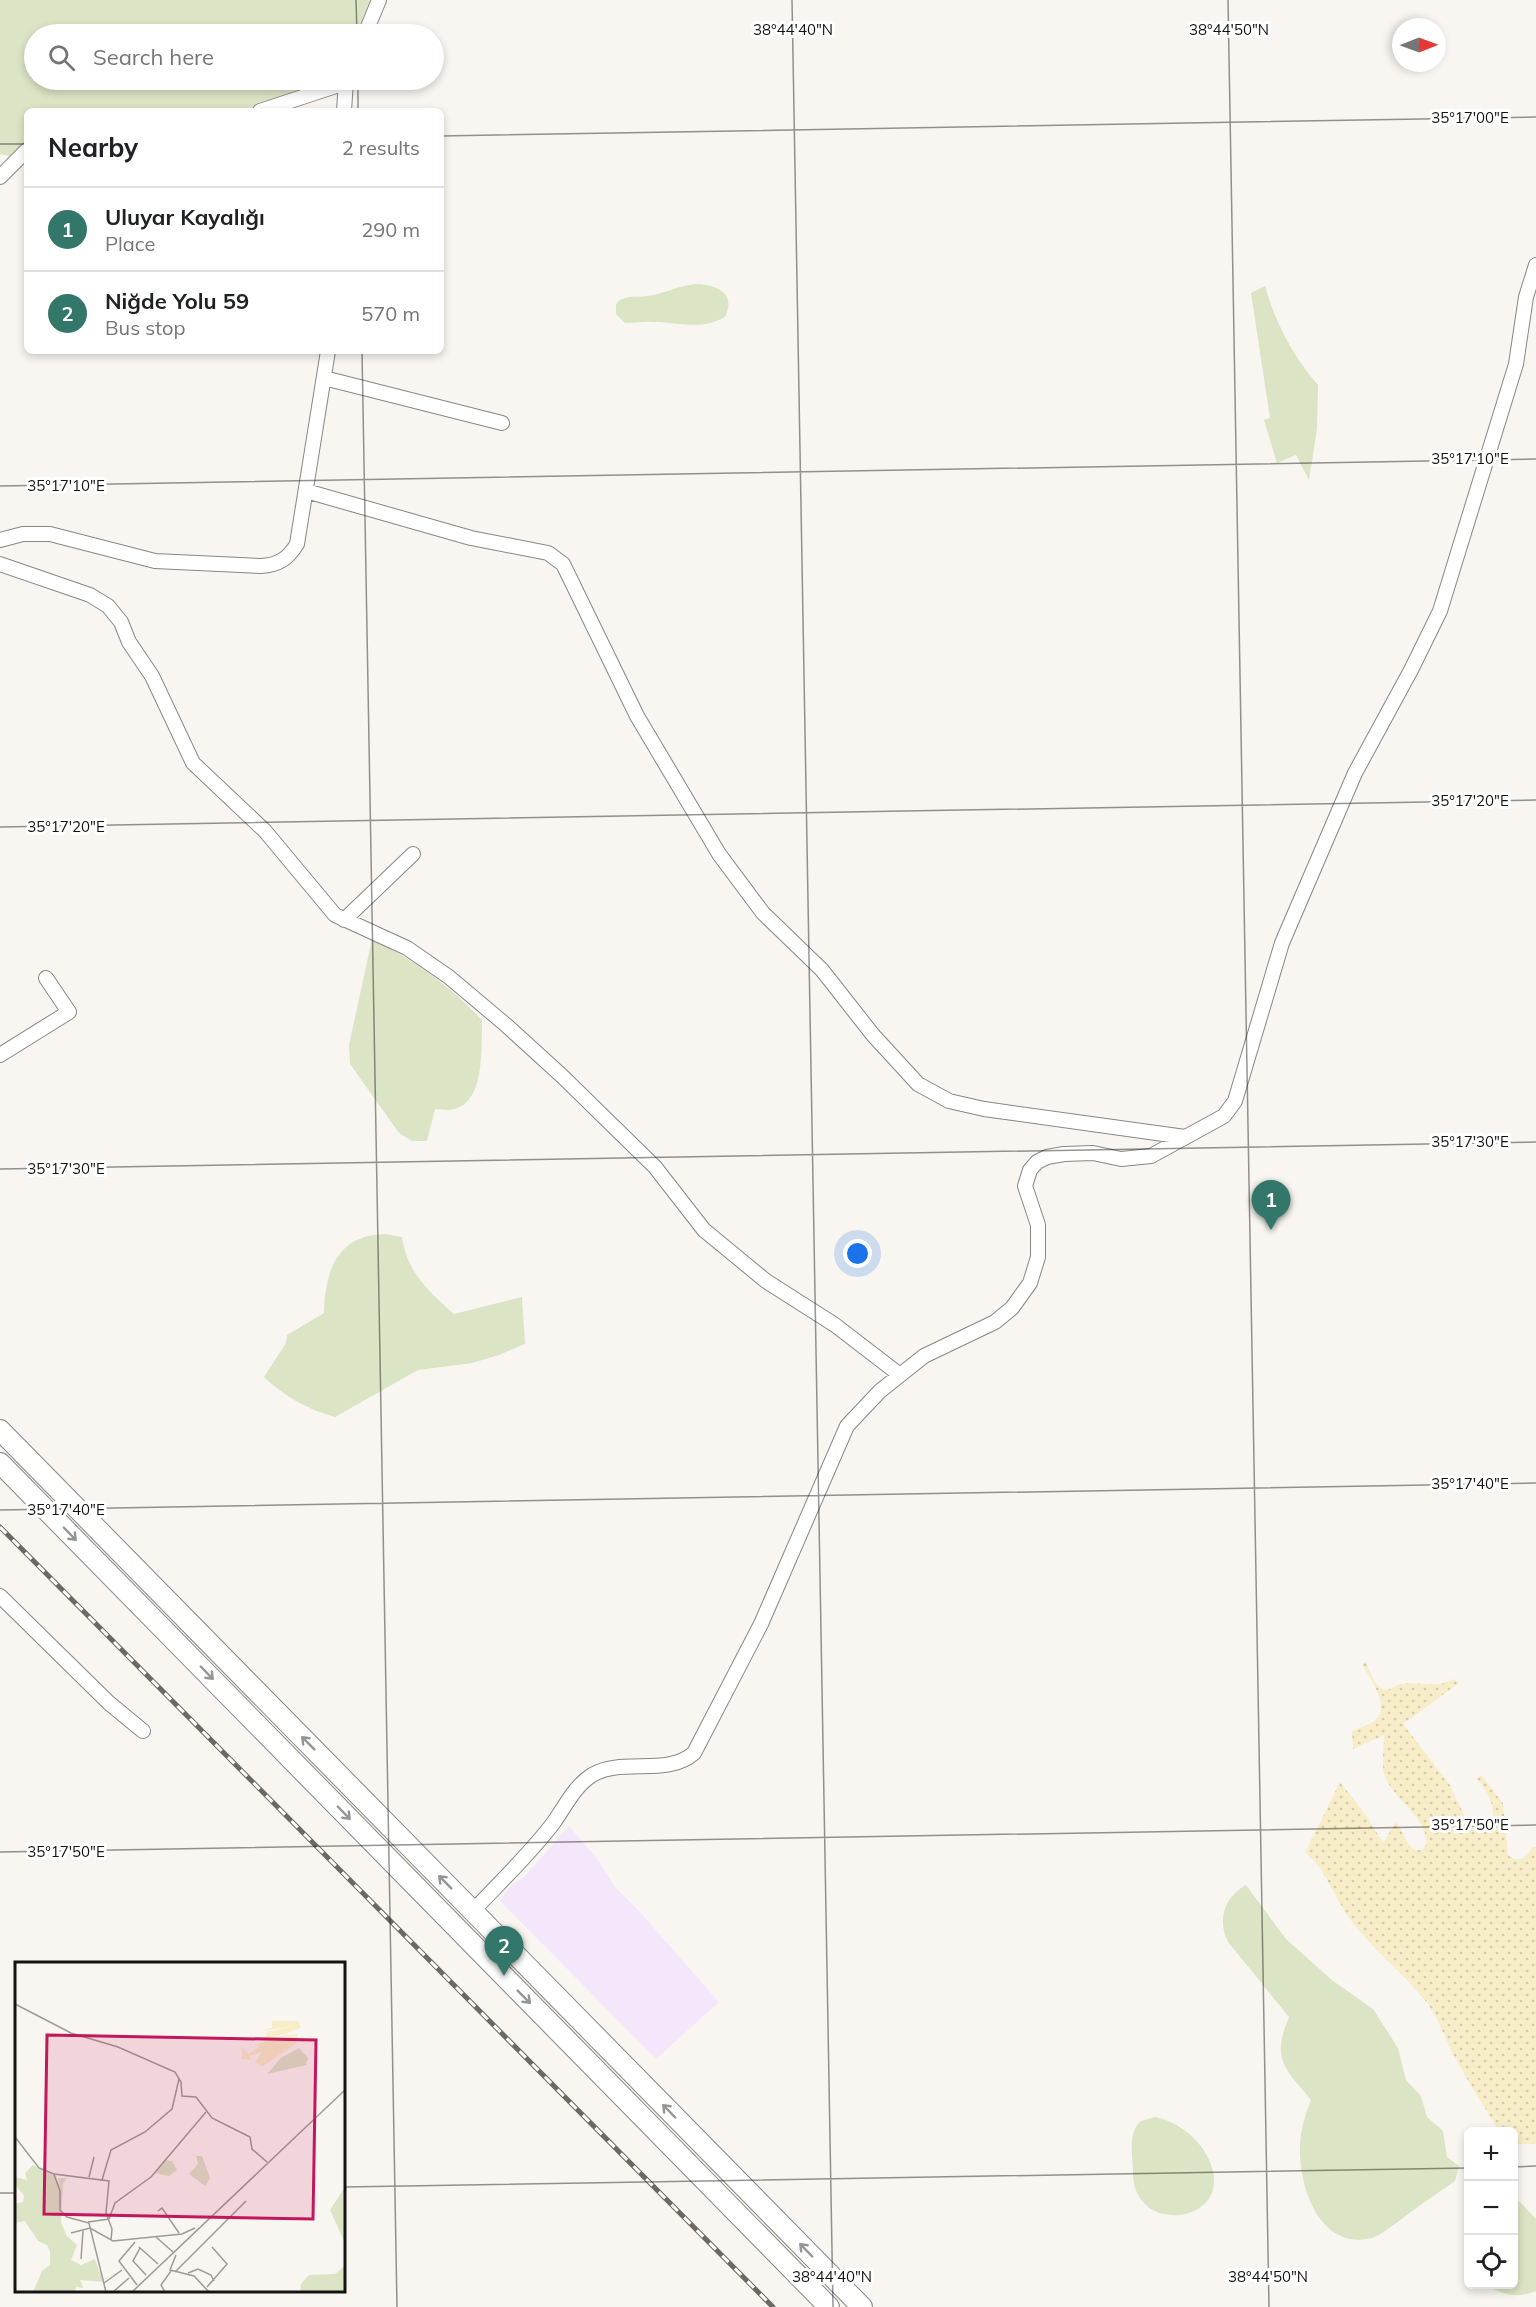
<!DOCTYPE html>
<meta charset="utf-8">
<style>
:root{--surface:#fff;--page:#f2f2f2;--text:#202124;--muted:#757577;--line:#e0e0e0;--accent:#33776a}
body{margin:0;font-family:Mulish,sans-serif;background:var(--page);color:var(--text)}
.controls{position:absolute;right:18px;bottom:18px;display:grid;overflow:hidden;border-radius:9px;box-shadow:0 3px 9px #0003}
.controls button{width:54px;height:54px;display:grid;place-items:center;padding:0;border:0;border-bottom:2px solid var(--line);background:var(--surface);color:var(--text);font:30px sans-serif}
.compass{position:absolute;left:1392px;top:18px;width:54px;height:54px;border-radius:50%;background:var(--surface);box-shadow:0 3px 9px #0003;rotate:89deg}
.you{position:absolute;left:858px;top:1254px;width:21px;height:21px;margin:-15px;border:4px solid #fff;border-radius:50%;background:#1a73e8;box-shadow:0 0 0 9px #1a73e833}
.badge{display:grid;place-items:center;width:39px;height:39px;border-radius:50%;background:var(--accent);color:#fff;font-size:20px;font-weight:700}
.pin{position:absolute;translate:-50% -50px;filter:drop-shadow(0 2px 3px #0008)}
.pin::after{content:'';position:absolute;top:32px;width:21px;height:18px;background:inherit;clip-path:polygon(0 0,100% 0,50% 100%)}
.list{margin:0;padding:0;list-style:none}
h2{display:flex;justify-content:space-between;align-items:center;height:78px;margin:0;padding:0 24px;font-size:26px}
h2 small{font-size:20px;font-weight:400;color:var(--muted)}
.list li{display:grid;grid-template-columns:39px 1fr auto;gap:18px;align-items:center;box-sizing:border-box;height:84px;padding:0 24px;border-top:2px solid var(--line)}
.list b{display:block;font-size:22px;white-space:nowrap}
.list p{margin:0;font-size:20px;white-space:nowrap;color:var(--muted)}
.list em{font-size:20px;font-style:normal;color:var(--muted)}
.icon{flex:none;width:33px;height:33px;fill:none;stroke:currentColor;stroke-width:2;stroke-linecap:round;stroke-linejoin:round}
.map{position:relative;flex:none;width:1536px;height:2307px;overflow:hidden}
.search{position:absolute;background:var(--surface);box-shadow:0 3px 9px #0003;left:24px;top:24px;width:420px;height:66px;display:flex;align-items:center;gap:15px;box-sizing:border-box;padding:0 21px;border-radius:33px;color:var(--muted);font-size:22px}
.panel{position:absolute;background:var(--surface);box-shadow:0 3px 9px #0003;left:24px;top:108px;width:420px;height:246px;border-radius:9px}
.map>svg:first-child{display:block}
</style>
<div class="map">
<svg width="1536" height="2307" viewBox="0 0 1536 2307">
<defs>
<pattern id="sand-dots" width="8" height="8" patternUnits="userSpaceOnUse" patternTransform="scale(1.5)"><rect width="8" height="8" fill="#f7edc8"/><path d="M2 2h.1M6 6h.1" fill="none" stroke="#d3caab" stroke-width="1.8" stroke-linecap="round"/></pattern>
</defs>
<rect width="100%" height="100%" fill="#f9f6f1"/>
<path fill="#f4e7fc" d="M569,1826L599,1861L615,1887L639,1911L719,2002L656,2059L500,1901L509,1887L524,1877Z"/>
<path fill="#dbe4c5" d="M0,0H370L356,34H34V80H338L268,111H27V160L0,154Z
M699,284C719,286 736,294 725,317C700,331 680,322 654,322C644,321 634,323 625,323L616,314V304C624,294 636,298 647,296C665,294 681,284 699,284Z
M1265,286C1276,324 1293,356 1318,385L1317,429L1309,480L1296,455L1277,463L1264,420L1270,418L1251,293Z
M372,939C414,960 450,986 482,1020C481,1045 486,1102 454,1109C448,1111 441,1109 435,1109L427,1141H412L399,1133L350,1064L349,1045Z
M385,1234L402,1237C407,1272 429,1292 454,1314L522,1297L525,1344L499,1355L472,1363L418,1370L335,1417C307,1409 285,1397 264,1377L286,1343L287,1335L324,1313C325,1271 337,1235 385,1234Z
M1246,1885L1286,1939L1333,1981L1373,2009L1398,2048L1406,2080L1421,2096L1427,2117L1443,2131L1447,2157L1459,2166L1455,2181C1436,2194 1417,2207 1399,2221C1391,2226 1382,2235 1372,2238C1319,2251 1298,2185 1300,2144C1301,2129 1305,2115 1311,2100C1285,2068 1271,2060 1289,2017L1228,1942C1217,1920 1224,1897 1246,1885Z
M1155,2117C1173,2120 1193,2134 1203,2149C1250,2221 1133,2242 1133,2173C1133,2156 1127,2133 1141,2121Z
M1514,2199L1520,2202L1536,2219V2291C1519,2298 1502,2296 1488,2285L1514,2284Z"/>
<path fill="url(#sand-dots)" d="M1366,1662C1369,1669 1373,1682 1380,1687C1389,1694 1393,1685 1401,1684C1418,1681 1439,1689 1453,1679L1459,1683L1403,1724L1450,1785L1463,1813L1476,1831C1505,1827 1491,1793 1477,1779L1481,1775L1503,1803L1508,1855C1518,1864 1527,1858 1532,1847H1536V2144H1514V2132L1499,2131C1484,2106 1468,2082 1454,2056C1444,2037 1438,2016 1424,1999C1400,1970 1371,1948 1349,1918C1336,1900 1323,1864 1305,1853L1340,1782L1365,1814L1383,1843L1396,1822C1403,1831 1405,1842 1414,1850H1422L1426,1845C1429,1818 1395,1801 1385,1777C1381,1766 1384,1748 1384,1735L1353,1749L1352,1731C1359,1728 1368,1726 1374,1721C1392,1707 1370,1679 1362,1664Z"/>
<g fill="none" stroke-linecap="round" stroke-linejoin="round">
<defs>
<path id="minor" d="M365,34L379,0
M260,111L345,83
M344,111L346,80
M0,177L27,150
M324,378L502,423
M306,491L471,538L548,553L563,564L637,716L719,854L763,913L822,970L873,1035L918,1084L949,1101L984,1109L1185,1137
M0,540L23,534H50L155,561L261,566C278,565 288,559 297,544L328,351
M0,564L90,595L108,606L121,622L129,642L152,676L193,763L265,831L335,915L407,948L449,977L506,1025L562,1076L655,1167L704,1230L766,1281L835,1325L900,1375
M344,920L413,854
M0,1055L69,1012L46,978
M0,1596L109,1703L143,1731
M473,1911C499,1883 532,1852 554,1822C566,1805 574,1787 592,1775C622,1757 667,1777 694,1753L761,1624L847,1426L880,1391L924,1356L995,1322L1012,1308L1030,1283L1038,1257V1225L1025,1186L1030,1170L1037,1162L1047,1157L1064,1154L1093,1153L1121,1159L1151,1156L1224,1116L1235,1101L1282,943L1355,773L1411,670L1440,611L1516,364L1526,297L1536,265"/>
<path id="highway" d="M0,1430L862,2307
M0,1463L829,2307"/>
</defs>
<use href="#minor" stroke="#898782" stroke-width="16"/>
<use href="#highway" stroke="#898782" stroke-width="22"/>
<use href="#minor" stroke="#fff" stroke-width="14"/>
<use href="#highway" stroke="#fff" stroke-width="20"/>
<defs>
<path id="rail" d="M0,1527L773,2307"/>
</defs>
<use href="#rail" stroke="#6a6965" stroke-width="5"/>
<use href="#rail" stroke="#fff" stroke-width="3" stroke-dasharray="9" stroke-linecap="butt"/>
</g>
<defs><path id="oneway-shaft" d="M-6 0H5M1.5-3L5.5 0L1.5 3" fill="none" stroke-width="1.6" stroke-linecap="round" stroke-linejoin="round" transform="scale(1.5)"/></defs>
<g stroke="#959594">
<use href="#oneway-shaft" transform="translate(70 1534) rotate(46)"/>
<use href="#oneway-shaft" transform="translate(207 1673) rotate(46)"/>
<use href="#oneway-shaft" transform="translate(308 1743) rotate(-135)"/>
<use href="#oneway-shaft" transform="translate(344 1813) rotate(46)"/>
<use href="#oneway-shaft" transform="translate(445 1882) rotate(-135)"/>
<use href="#oneway-shaft" transform="translate(524 1997) rotate(45)"/>
<use href="#oneway-shaft" transform="translate(669 2111) rotate(-134)"/>
<use href="#oneway-shaft" transform="translate(806 2250) rotate(-134)"/>
</g>
<path fill="none" stroke="#141311" stroke-width="1.5" stroke-opacity="0.45" d="M356,0L357,34M792,0L833,2307M1228,0L1269,2307M358,80V111M441,136L1536,117M0,144H27M362,351L397,2307M0,486L1536,459M0,827L1536,800M0,1169L1536,1142M0,1510L1536,1483M0,1852L1536,1825M1514,2167L1536,2166M344,2187L1468,2168M0,2193H16"/>
<g transform="translate(15 1962)">
<rect width="330" height="330" fill="#f9f6f1"/>
<path d="M284,86L293,96L291,103L252,112L266,96ZM181,194H187L195,216L190,224L174,212L183,202ZM149,198L157,199L162,208L154,214L139,211ZM18,203L40,214L45,224L43,216H52L48,222L46,260L51,273L62,283L56,298L66,303L80,297L88,320L65,318L68,326L61,325L60,330H18L27,309L35,303V289L32,283L23,279L10,259L0,261V242L8,240L9,234L0,222V215L12,218L10,211Z" fill="#dbe4c5"/>
<path d="M330,225V281L315,248ZM330,304V330H285L286,322L294,313L320,312Z" fill="#dbe4c5"/>
<path d="M257,59H284L286,66L260,75L282,72V81L248,104L240,100L247,90L234,94L236,98L226,97L228,85L233,92L245,84L239,83L249,80L252,70L275,65L245,69L257,66Z" fill="#f7edc8"/>
<path fill="none" stroke="#9d9b97" stroke-width="1.5" d="M0,42L56,71L103,85L160,110L166,120L167,134L181,135L197,156L235,175L237,187L252,200M0,175L24,206L39,212L94,219L91,251L97,267L96,278M39,212L45,229V248L52,255L74,261L91,330M74,215L79,195M87,218L96,188L130,170L157,147L164,117M143,249L147,246L164,271M73,260L94,257L100,241L136,215L191,150M56,271L75,266L98,279L167,272L180,266M141,275L158,290M120,280L104,299L122,323M124,285L143,302M125,286L118,299L131,313M161,293L155,308L179,314L194,330M66,297L68,269M160,310L231,239M173,311L183,307L196,313L199,319M89,321L107,308M192,325L212,302L197,285M98,330L114,316M117,330L330,128M150,330L146,323L156,309"/>
<path fill="#c2185b" fill-opacity="0.15" stroke="#c2185b" stroke-width="3" d="M32,73L301,78L298,257L29,252Z"/>
<rect width="330" height="330" fill="none" stroke="#141311" stroke-width="3"/>
</g>
<g font-size="15" text-anchor="middle" fill="#141311" stroke="#fff" stroke-width="6" stroke-linejoin="round" paint-order="stroke">
<text x="793" y="35">38°44'40"N</text>
<text x="1229" y="35">38°44'50"N</text>
<text x="1470" y="123">35°17'00"E</text>
<text x="1470" y="464">35°17'10"E</text>
<text x="66" y="491">35°17'10"E</text>
<text x="1470" y="806">35°17'20"E</text>
<text x="66" y="832">35°17'20"E</text>
<text x="1470" y="1147">35°17'30"E</text>
<text x="66" y="1174">35°17'30"E</text>
<text x="1470" y="1489">35°17'40"E</text>
<text x="66" y="1515">35°17'40"E</text>
<text x="1470" y="1830">35°17'50"E</text>
<text x="66" y="1857">35°17'50"E</text>
<text x="832" y="2282">38°44'40"N</text>
<text x="1268" y="2282">38°44'50"N</text>
</g>
</svg>
<div class="controls">
<button>+</button>
<button>−</button>
<button><svg class="icon" aria-label="locate" viewBox="0 0 24 24"><circle cx="12" cy="12" r="6"/><path d="M12 2v4M12 18v4M2 12h4M18 12h4"/></svg></button>
</div>
<svg class="compass" viewBox="-18 -18 36 36"><path d="M0-13l5 13h-10z" fill="#e53935"/><path d="M0 13l5-13h-10z" fill="#757577"/></svg>
<div class="you"></div>
<div class="pin badge" style="left:1271px;top:1230px">1</div>
<div class="pin badge" style="left:504px;top:1976px">2</div>
<div class="search"><svg class="icon" aria-label="search" viewBox="0 0 24 24"><circle cx="10" cy="10" r="6"/><path d="M15 15l6 6"/></svg>Search here</div>
<section class="panel">
<h2>Nearby<small>2 results</small></h2>
<ul class="list">
<li><span class="badge">1</span><div><b>Uluyar Kayalığı</b><p>Place</p></div><em>290 m</em></li>
<li><span class="badge">2</span><div><b>Niğde Yolu 59</b><p>Bus stop</p></div><em>570 m</em></li>
</ul>
</section>
</div>
